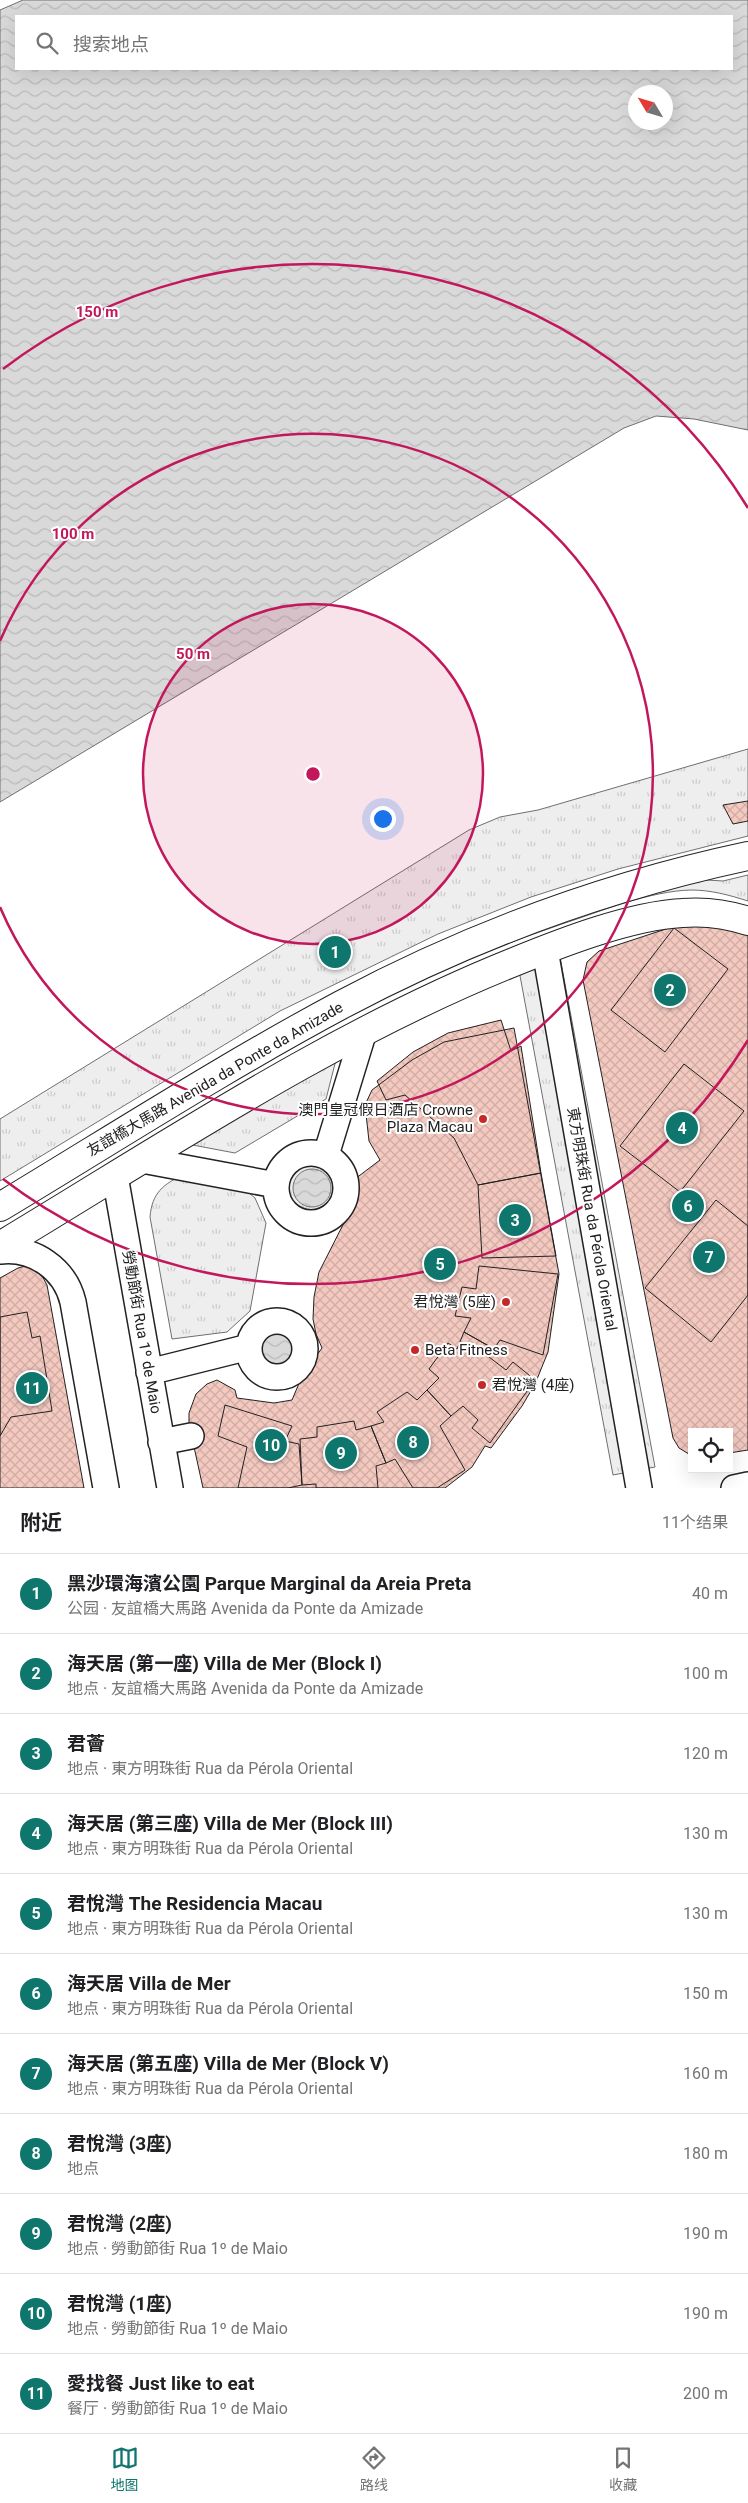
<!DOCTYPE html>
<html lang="zh">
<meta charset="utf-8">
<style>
:root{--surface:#fff;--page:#f2f2f2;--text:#202124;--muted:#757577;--line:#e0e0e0;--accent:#0f766e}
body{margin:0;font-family:Roboto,"Noto Sans SC",sans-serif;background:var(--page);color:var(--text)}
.controls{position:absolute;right:15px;bottom:15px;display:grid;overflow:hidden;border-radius:0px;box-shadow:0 5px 20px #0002}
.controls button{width:45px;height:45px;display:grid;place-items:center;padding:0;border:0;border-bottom:1px solid var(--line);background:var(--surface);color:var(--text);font:25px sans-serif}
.compass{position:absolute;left:628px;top:85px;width:45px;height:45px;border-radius:50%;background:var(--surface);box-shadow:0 5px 20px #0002;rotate:308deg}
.you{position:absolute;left:382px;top:818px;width:18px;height:18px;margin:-12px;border:4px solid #fff;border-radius:50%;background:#1a73e8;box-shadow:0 0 0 8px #1a73e833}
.badge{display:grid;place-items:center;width:32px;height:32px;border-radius:50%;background:var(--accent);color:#fff;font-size:16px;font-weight:700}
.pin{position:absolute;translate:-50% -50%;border:2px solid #fff;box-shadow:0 1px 5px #0006}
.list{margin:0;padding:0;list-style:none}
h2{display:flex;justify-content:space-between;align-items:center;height:65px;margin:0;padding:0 20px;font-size:21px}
h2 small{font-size:16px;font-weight:400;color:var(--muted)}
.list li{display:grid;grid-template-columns:32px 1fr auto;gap:15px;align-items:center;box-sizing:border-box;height:80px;padding:0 20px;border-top:1px solid var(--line)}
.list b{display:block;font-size:19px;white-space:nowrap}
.list p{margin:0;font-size:16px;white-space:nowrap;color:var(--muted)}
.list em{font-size:16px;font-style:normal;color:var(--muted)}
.icon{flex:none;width:28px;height:28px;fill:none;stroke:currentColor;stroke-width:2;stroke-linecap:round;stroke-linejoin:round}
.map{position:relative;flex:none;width:748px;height:1488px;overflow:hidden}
.search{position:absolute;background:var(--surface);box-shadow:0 5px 20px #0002;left:15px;right:15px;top:15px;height:55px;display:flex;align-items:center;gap:12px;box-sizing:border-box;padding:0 18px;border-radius:0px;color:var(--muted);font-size:19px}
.sheet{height:945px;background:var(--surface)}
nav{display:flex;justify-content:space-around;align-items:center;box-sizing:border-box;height:70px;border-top:1px solid var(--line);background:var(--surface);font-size:14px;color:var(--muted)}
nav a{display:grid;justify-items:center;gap:2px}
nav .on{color:var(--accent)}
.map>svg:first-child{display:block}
</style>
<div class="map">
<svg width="748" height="1488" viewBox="0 0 748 1488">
<defs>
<pattern id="grass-tufts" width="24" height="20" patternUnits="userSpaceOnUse" patternTransform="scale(1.25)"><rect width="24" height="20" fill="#eee"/><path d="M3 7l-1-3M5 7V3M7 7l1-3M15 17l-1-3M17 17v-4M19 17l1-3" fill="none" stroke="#ccc"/></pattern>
<pattern id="water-waves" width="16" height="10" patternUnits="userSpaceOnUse" patternTransform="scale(1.25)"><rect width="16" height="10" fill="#d9d9d9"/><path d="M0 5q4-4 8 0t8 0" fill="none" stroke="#bababa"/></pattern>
<pattern id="building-cross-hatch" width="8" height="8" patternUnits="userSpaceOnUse" patternTransform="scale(1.25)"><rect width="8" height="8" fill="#f3c9c0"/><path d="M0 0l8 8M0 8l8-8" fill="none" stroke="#d0aca5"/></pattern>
</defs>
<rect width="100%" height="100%" fill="#fff"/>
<path fill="url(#grass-tufts)" stroke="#6f6f6f" d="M748,749V836L618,869L531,897L438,934L280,1011L0,1181V1119L469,830L500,817L538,810Z
M748,875V901C729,895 711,890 691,890C650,891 602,911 562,924C360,992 182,1112 0,1221V1210L282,1041L348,1006L461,953L583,907L675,878L723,881Z
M560,957L655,1467L613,1475L518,965Z
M339,1048L326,1099L235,1153L182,1143Z
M288 1188a24 24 0 1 1 48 0a24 24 0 1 1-48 0Z
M185,1174L242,1187L255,1198L266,1223L250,1311L227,1332L172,1339L150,1217C152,1193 163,1184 185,1174Z
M257 1348a21 21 0 1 1 42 0a21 21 0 1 1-42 0Z"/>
<path fill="url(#water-waves)" stroke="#6f6f6f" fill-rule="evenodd" d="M23,0H748V430L694,419L656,416L624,428L0,802V10ZM16,16H732V69H16ZM636,92H666V122H636Z
M293 1188a19 19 0 1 1 38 0a19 19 0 1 1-38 0Z
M260 1347a17 17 0 1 1 34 0a17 17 0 1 1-34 0Z"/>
<path fill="url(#building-cross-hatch)" stroke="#222" d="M748,801V821L733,824L723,805Z
M697,923L748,934V1450L729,1453V1432H692V1456L679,1448L673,1438L583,980L587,962L599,951L678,925Z
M674,928L728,969L665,1052L611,1010Z
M501,1020L511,1051L521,1046L541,1173L478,1185L454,1138L405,1095L386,1100L377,1081L413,1052L448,1033Z
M514,1028L559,1274L548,1352L535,1384L522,1406L491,1448L485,1446L472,1467L445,1488H203L189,1424V1413L196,1394L207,1384L217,1380L235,1390L237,1398L274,1403L292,1400L303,1374L322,1348L316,1334L313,1319L314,1297L319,1272L352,1207L355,1179L380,1160L369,1141L365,1105L372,1090L412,1060L444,1042Z
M684,1064L744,1111L680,1192L620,1146Z
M541,1173L556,1256L482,1258L478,1185Z
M716,1200L748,1226V1295L711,1342L645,1288Z
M25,1266L40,1272L47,1285L84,1488H0V1278L18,1268Z
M479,1266L558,1274L543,1355L500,1340L494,1349L464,1332L471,1318L455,1316L462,1287L476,1289Z
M27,1312L32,1338L40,1336L52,1411L11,1417L0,1436V1317Z
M464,1332L494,1349L489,1357L506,1370L513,1362L535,1380L490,1443L472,1428L478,1420L463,1406L451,1416L427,1390L439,1378L429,1369L448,1343L457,1349Z
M427,1390L451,1416L440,1426L465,1470L437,1488H413L395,1459L386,1463L371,1426L384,1422L377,1412L407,1392L417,1400Z
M225,1405L292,1426L285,1441L299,1444L302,1485L288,1488H238L247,1447L218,1436Z
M354,1421L356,1430L371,1426L386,1463L376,1466L378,1488H316V1484L302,1485L300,1439L317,1437V1427Z"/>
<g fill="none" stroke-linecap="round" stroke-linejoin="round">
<defs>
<path id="minor" d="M545,950L639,1488
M276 1188a35 35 0 1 1 70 0a35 35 0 1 1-70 0Z
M326,1155L364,1031
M142,1160L276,1185
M115,1176L170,1488
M0,1251C34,1247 65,1269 73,1302L106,1488
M249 1349a28 28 0 1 1 56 0a28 28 0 1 1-56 0Z
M149,1372L249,1347
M161,1442L191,1436
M734,1488L748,1485"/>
<path id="major" d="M0,1207C113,1139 225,1067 341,1005C469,937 607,886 748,856
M0,1246C168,1145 332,1035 514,962C563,942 630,916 682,913C705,911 727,914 748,921"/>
</defs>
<use href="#minor" stroke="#222" stroke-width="28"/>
<use href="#major" stroke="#222" stroke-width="30"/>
<use href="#minor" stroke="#fff" stroke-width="25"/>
<use href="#major" stroke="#fff" stroke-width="28"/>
</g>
<circle cx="313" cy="774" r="170" fill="#c2185b" fill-opacity=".12"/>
<g fill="none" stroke="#c2185b" stroke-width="2.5">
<circle cx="313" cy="774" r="170"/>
<path d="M0 641A340 340 0 1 1 0 907"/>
<path d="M748 1040A510 510 0 0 1 3 1179M3 369A510 510 0 0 1 748 508"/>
</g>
<g fill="#c62828" stroke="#fff" stroke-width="2">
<circle cx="483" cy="1119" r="5"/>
<circle cx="506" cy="1302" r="5"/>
<circle cx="415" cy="1350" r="5"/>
<circle cx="482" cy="1385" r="5"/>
</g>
<g text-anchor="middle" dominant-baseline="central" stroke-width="4" stroke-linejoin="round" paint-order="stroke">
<g font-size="15" fill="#222" stroke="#fff">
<text transform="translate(215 1079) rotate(-30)">友誼橋大馬路 Avenida da Ponte da Amizade</text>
<text transform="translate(592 1219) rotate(80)">東方明珠街 Rua da Pérola Oriental</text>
<text transform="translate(142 1332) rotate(80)">勞動節街 Rua 1º de Maio</text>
</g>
<g font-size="15" fill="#222" stroke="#fff" text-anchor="end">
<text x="473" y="1110">澳門皇冠假日酒店 Crowne<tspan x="473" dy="17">Plaza Macau</tspan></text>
<text x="496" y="1302">君悅灣 (5座)</text>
<text x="425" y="1350" text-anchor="start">Beta Fitness</text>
<text x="492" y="1385" text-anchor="start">君悅灣 (4座)</text>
</g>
</g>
<circle cx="313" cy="774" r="8" fill="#c2185b" stroke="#fff" stroke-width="2.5"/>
<g font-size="15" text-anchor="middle" font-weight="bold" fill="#c2185b" stroke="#fff" stroke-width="4" stroke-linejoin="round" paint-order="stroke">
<text x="97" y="317">150 m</text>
<text x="73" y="539">100 m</text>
<text x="193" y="659">50 m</text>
</g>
</svg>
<div class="controls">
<button><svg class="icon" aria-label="locate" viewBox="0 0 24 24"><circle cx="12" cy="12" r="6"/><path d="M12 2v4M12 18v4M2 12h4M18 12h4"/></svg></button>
</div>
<svg class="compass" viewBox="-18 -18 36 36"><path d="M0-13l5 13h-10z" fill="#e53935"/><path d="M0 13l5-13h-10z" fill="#757577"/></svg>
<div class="you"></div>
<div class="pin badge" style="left:335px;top:952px">1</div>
<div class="pin badge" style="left:670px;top:990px">2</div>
<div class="pin badge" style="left:515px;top:1220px">3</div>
<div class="pin badge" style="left:682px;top:1128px">4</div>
<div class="pin badge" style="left:440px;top:1264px">5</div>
<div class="pin badge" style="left:688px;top:1206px">6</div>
<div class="pin badge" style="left:709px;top:1257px">7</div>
<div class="pin badge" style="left:413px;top:1442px">8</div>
<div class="pin badge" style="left:341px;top:1453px">9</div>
<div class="pin badge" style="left:271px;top:1445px">10</div>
<div class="pin badge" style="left:32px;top:1388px">11</div>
<div class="search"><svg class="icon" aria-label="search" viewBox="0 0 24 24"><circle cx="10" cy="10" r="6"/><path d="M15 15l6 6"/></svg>搜索地点</div>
</div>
<section class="sheet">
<h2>附近<small>11个结果</small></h2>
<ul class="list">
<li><span class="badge">1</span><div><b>黑沙環海濱公園 Parque Marginal da Areia Preta</b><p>公园 · 友誼橋大馬路 Avenida da Ponte da Amizade</p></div><em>40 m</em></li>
<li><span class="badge">2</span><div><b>海天居 (第一座) Villa de Mer (Block I)</b><p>地点 · 友誼橋大馬路 Avenida da Ponte da Amizade</p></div><em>100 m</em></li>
<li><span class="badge">3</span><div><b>君薈</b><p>地点 · 東方明珠街 Rua da Pérola Oriental</p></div><em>120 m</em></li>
<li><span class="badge">4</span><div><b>海天居 (第三座) Villa de Mer (Block III)</b><p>地点 · 東方明珠街 Rua da Pérola Oriental</p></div><em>130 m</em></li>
<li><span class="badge">5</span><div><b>君悅灣 The Residencia Macau</b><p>地点 · 東方明珠街 Rua da Pérola Oriental</p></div><em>130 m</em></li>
<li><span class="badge">6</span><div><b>海天居 Villa de Mer</b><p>地点 · 東方明珠街 Rua da Pérola Oriental</p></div><em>150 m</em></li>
<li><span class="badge">7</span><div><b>海天居 (第五座) Villa de Mer (Block V)</b><p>地点 · 東方明珠街 Rua da Pérola Oriental</p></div><em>160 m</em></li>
<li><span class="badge">8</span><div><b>君悅灣 (3座)</b><p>地点</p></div><em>180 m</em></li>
<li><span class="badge">9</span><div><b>君悅灣 (2座)</b><p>地点 · 勞動節街 Rua 1º de Maio</p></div><em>190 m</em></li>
<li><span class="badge">10</span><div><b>君悅灣 (1座)</b><p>地点 · 勞動節街 Rua 1º de Maio</p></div><em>190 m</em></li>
<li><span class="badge">11</span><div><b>愛找餐 Just like to eat</b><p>餐厅 · 勞動節街 Rua 1º de Maio</p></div><em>200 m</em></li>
</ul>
</section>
<nav>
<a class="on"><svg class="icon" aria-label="map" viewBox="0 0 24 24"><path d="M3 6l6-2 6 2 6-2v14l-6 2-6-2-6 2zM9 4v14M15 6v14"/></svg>地图</a>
<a><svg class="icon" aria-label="directions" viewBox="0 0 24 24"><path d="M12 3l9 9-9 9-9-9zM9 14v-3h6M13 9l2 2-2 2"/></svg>路线</a>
<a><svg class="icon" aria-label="saved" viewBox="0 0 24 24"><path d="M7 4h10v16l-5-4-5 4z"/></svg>收藏</a>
</nav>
